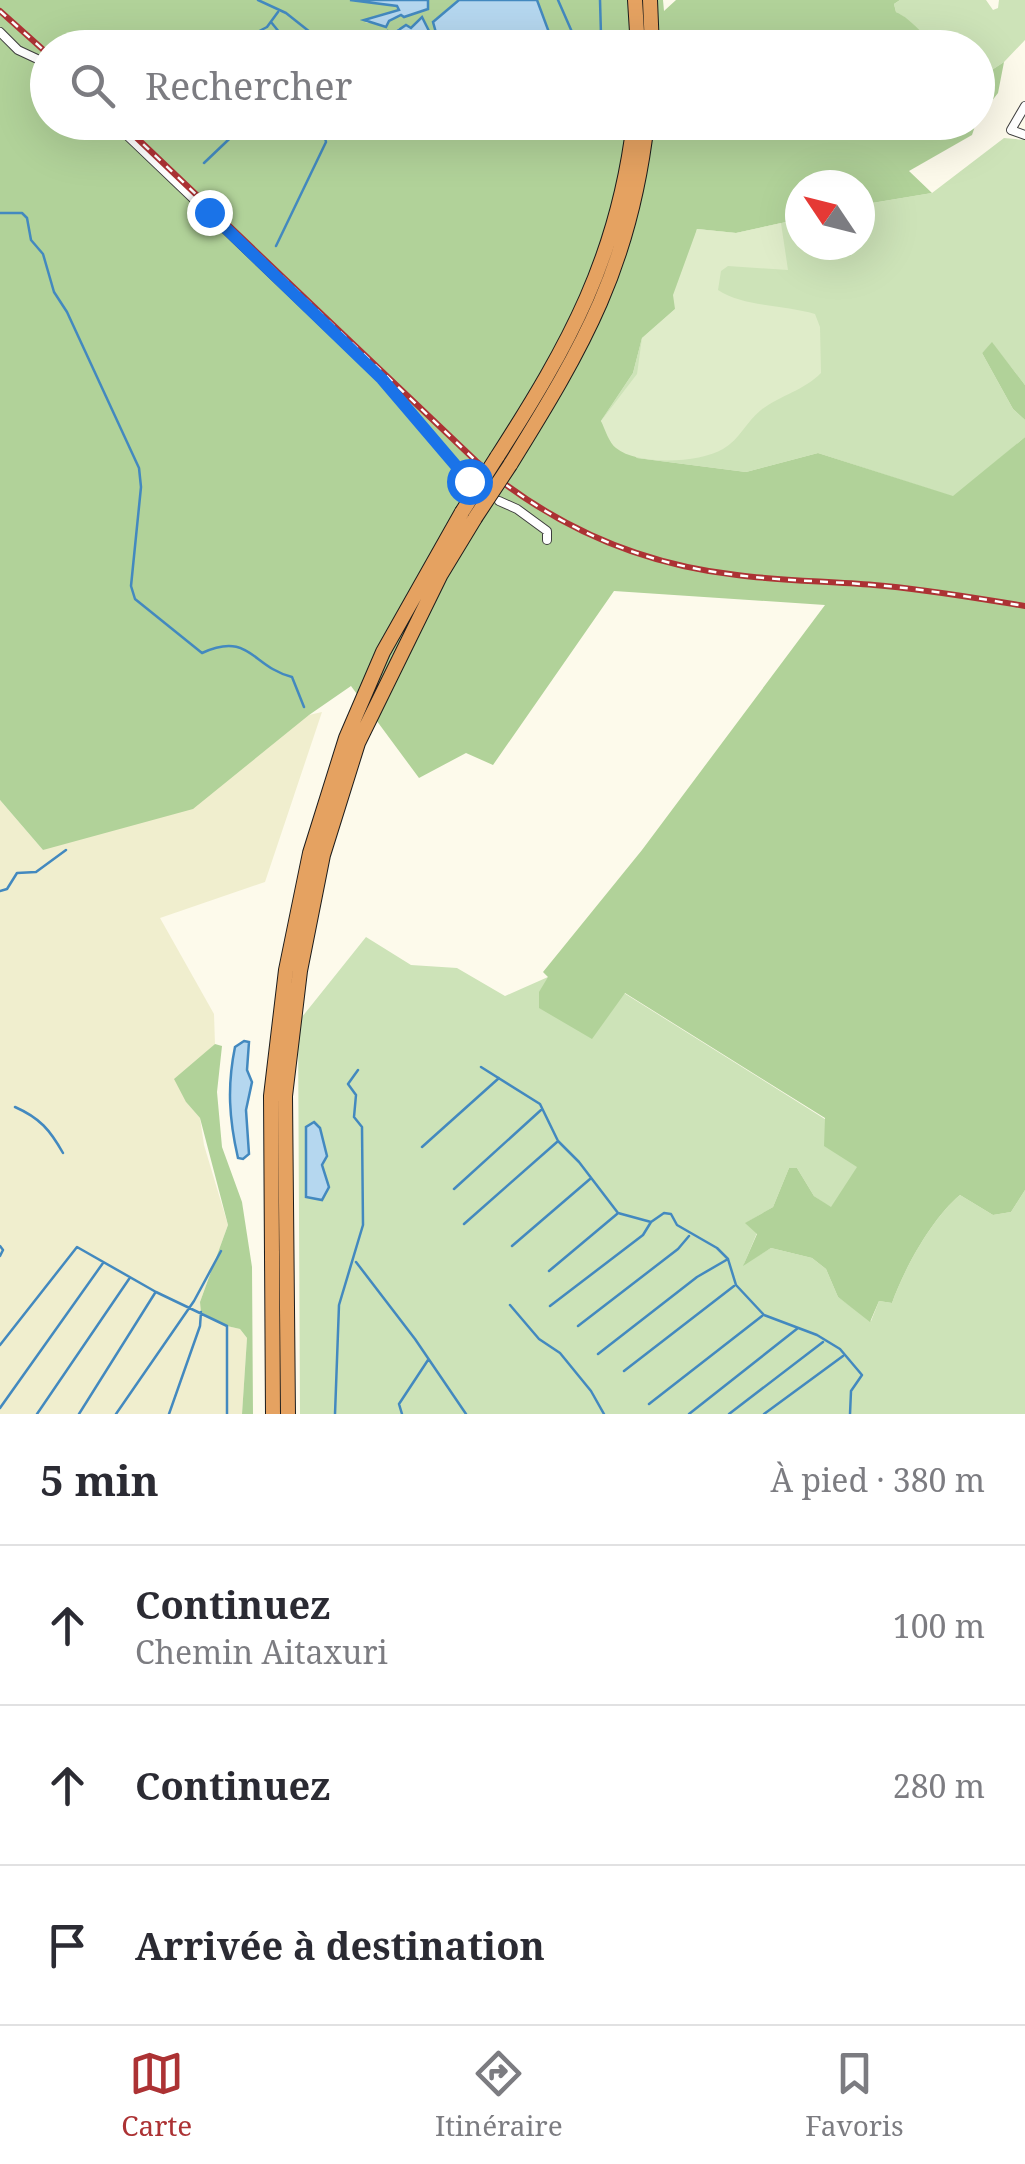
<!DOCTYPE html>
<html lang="fr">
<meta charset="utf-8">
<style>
:root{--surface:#fff;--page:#f7f7f7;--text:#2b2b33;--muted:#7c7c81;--line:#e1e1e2;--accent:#ac3234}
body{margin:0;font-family:"Noto Serif",serif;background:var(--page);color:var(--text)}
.compass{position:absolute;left:785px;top:170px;width:90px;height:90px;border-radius:50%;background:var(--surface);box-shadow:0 10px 40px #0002;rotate:305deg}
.stop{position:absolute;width:30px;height:30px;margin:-22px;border:8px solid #1a73e8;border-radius:50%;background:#fff}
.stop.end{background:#1a73e8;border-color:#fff;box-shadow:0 2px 10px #0008}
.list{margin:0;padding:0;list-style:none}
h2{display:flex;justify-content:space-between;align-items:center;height:130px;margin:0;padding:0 40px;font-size:42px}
h2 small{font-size:32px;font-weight:400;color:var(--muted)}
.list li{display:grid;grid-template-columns:65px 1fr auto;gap:30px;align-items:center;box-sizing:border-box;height:160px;padding:0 40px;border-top:2px solid var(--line)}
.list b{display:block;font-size:38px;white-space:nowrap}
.list p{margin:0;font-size:32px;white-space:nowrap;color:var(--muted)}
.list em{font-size:32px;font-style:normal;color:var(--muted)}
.icon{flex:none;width:55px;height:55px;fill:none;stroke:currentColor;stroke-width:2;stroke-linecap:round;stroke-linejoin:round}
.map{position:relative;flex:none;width:1025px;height:1414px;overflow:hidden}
.search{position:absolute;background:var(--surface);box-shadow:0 10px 40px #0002;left:30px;right:30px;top:30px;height:110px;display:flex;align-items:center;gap:25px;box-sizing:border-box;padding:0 35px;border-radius:55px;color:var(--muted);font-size:38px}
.sheet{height:610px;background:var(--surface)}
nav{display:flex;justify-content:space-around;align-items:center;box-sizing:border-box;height:140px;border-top:2px solid var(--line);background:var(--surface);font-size:28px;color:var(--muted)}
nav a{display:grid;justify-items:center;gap:5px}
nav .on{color:var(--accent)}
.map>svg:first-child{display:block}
</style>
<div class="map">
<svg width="1025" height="1414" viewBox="0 0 1025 1414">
<rect width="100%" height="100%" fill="#fdfaeb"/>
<path fill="#f0eece" d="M322,712L265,882L160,918L214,1014L215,1044L190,1069L186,1102L200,1118L204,1145L228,1225L200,1302L227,1326L240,1329L247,1338L242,1414H0V800L43,850L309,715Z"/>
<path fill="#cde3b8" d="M900,0H986L993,10L998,8L999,0H1025V40L1004,62L978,79V48C957,47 936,50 921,35C912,26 907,17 896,12L894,4Z
M1004,138L1025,140V385L992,343L982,353L1013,409L1025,420V437L954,497L818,453L746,472L637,458L601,421L633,373L642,338L697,229L736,233L800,219V245H860V205L932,193Z
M366,937L411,965L457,968L505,996L548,977L624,993L871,1148L831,1208L814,1196L797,1168H789L773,1207L746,1223L757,1233L744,1264L771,1248L812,1258L826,1269L838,1297L871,1321L879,1301L892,1303C904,1269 932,1218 960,1195L993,1215L1011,1212L1025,1190V1414H300L298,1022Z"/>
<path fill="#b1d299" d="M0,0H350L397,6L399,10L365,23L388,21L401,15L428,10V0H459L433,21L440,47L436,46L427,30L399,28L378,44V47L48,48V122L976,123L972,135L909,171L932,193L860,205V185H800V219L736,233L697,229L675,309L642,338L633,373L601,421L637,458L746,472L818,453L953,496L1025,437V1190L1011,1212L993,1215L960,1195C932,1218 904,1269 892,1303L879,1301L870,1322L838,1297L826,1269L812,1258L771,1248L743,1266L757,1234L745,1223L773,1207L789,1168H797L814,1196L831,1207L857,1167L824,1146L825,1118L625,993L592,1039L539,1008V992L548,977L543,972L642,850L825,605L614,591L493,765L466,753L419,778L351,686L309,715L193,809L43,850L0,800Z
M537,0H663L664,11L676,0H900L894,4L896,12C914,20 921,37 944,47L536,48L550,34Z
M1004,62L998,93L978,119V79Z
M992,342L1025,385V420L1013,409L982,353Z
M215,1044L222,1046L217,1092L222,1147L242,1202L252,1267L253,1414H242L247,1338L240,1329L227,1326L201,1312L200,1302L228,1225L200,1118L186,1102L174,1079Z"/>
<path fill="#dfecc9" d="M781,223L788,270L728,266L721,271L718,290C744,307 785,305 815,314L820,327L821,373C803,391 781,395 761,410C746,422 740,439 723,449C700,463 638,466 616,448C609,443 605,429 601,421L637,374L642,338L675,309L673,295L697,229L736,233Z"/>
<path fill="#b5d7ef" stroke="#4389bf" stroke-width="2.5" d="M350,0H428V9L404,17L401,15L389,21L386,27L364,20L399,10L397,6Z
M459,0H537L550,35L536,47H440L433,22Z
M422,17L437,47H378L377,44L385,41L388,31L394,33L406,25L411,28Z
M244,1041L249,1042L247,1070L252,1082L246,1110L249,1154L243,1159L238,1158C229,1119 227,1086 235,1047Z
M314,1122L320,1128L327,1156L322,1165L329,1187L322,1200L306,1197V1127Z"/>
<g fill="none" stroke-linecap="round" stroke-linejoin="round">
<path stroke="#4389bf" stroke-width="2.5" d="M258,0L286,13L315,36L316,48
M558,0L579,48
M600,0L601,35
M271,22L292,48
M227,48L267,27L278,12
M204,163L247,122
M0,213H22L27,218L31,240L43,254L54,292L67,312L139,468L141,487L131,586L135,599L202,653C250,631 252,667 292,677L304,707
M276,246L326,142L321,122
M0,891L7,889L17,873L36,872L66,850
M481,1067L540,1104L558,1141L579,1162L618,1213L651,1222L664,1213L671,1214L677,1225L717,1248L728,1259L736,1285L764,1315L817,1335L840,1349L862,1375L851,1391L850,1414
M15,1107C40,1118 50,1130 63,1153
M422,1147L499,1078
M454,1189L541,1110
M464,1224L557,1142
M0,1246L3,1250L0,1256
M512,1246L590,1179
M356,1262L415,1339L466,1414
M549,1271L617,1214
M510,1305L539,1339L560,1353L591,1391L604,1414
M550,1306L643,1235L651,1222
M578,1326L678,1249L689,1236
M0,1345L77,1247L156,1292L227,1326V1414
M598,1354L697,1277L728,1259
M624,1371L734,1286
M649,1404L762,1316
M0,1408L103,1263
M37,1414L129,1279
M79,1414L155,1293
M116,1414L194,1301L221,1251
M169,1414L200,1326L201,1312
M335,1414L339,1305L363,1225L362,1127L354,1117L356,1095L348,1084L358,1070
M402,1414L399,1404L428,1360
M689,1414L798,1328
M729,1414L823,1342
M764,1414L843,1356"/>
<defs>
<path id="street" d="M0,32L18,50L48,64
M1025,106L1011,130L1025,135
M113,122L382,379L469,481
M499,501L517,509L547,531V540"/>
<path id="highway" d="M635,0L638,48
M650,0L652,48
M497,457C569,345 618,257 634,122
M510,465C584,346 631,265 647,122
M273,1414L271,1096L286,970L310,853L346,738L383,652L462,512
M288,1414L285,1096L300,971L323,855L358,743L441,574L475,518"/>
</defs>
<use href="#street" stroke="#3e3e3e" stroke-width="10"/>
<use href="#highway" stroke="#1c1c1c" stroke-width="16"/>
<use href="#street" stroke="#fff" stroke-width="8"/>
<use href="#highway" stroke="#e5a261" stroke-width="14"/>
<defs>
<path id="rail" d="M0,11L48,54
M120,122L476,461C551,525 638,564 737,575C782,581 828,581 874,585C925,589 975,598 1025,606"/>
</defs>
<use href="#rail" stroke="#ac3234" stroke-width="6"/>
<use href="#rail" stroke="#fff" stroke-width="2.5" stroke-dasharray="8" stroke-linecap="butt"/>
<defs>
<path id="highway-bridge" d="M462,512L497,457
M475,518L510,465"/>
</defs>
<use href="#highway-bridge" stroke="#1c1c1c" stroke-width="16" stroke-linecap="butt"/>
<use href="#highway-bridge" stroke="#e5a261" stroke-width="14"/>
</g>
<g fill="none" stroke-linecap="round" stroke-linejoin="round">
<path stroke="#1a73e8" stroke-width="12" d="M209,212L382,379L469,481"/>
</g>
</svg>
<svg class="compass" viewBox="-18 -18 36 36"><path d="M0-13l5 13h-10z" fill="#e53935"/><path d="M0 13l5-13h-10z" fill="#7c7c81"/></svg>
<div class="stop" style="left:469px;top:481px"></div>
<div class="stop end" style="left:209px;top:212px"></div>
<div class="search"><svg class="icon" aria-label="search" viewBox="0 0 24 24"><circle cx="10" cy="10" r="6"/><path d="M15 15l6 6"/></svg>Rechercher</div>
</div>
<section class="sheet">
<h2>5 min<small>À pied · 380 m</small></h2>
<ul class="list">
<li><svg class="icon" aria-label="ahead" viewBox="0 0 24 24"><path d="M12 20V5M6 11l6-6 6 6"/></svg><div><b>Continuez</b><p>Chemin Aitaxuri</p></div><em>100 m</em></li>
<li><svg class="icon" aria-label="ahead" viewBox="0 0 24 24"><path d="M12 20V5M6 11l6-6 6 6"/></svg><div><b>Continuez</b></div><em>280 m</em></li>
<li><svg class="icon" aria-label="arrive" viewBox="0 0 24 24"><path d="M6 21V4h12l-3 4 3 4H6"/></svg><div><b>Arrivée à destination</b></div></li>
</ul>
</section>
<nav>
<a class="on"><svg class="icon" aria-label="map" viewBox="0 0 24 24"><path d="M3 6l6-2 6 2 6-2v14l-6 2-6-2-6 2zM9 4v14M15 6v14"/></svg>Carte</a>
<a><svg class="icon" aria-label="directions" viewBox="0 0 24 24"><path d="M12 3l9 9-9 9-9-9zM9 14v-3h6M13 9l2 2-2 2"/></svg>Itinéraire</a>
<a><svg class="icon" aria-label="saved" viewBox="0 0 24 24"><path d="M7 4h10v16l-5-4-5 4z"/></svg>Favoris</a>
</nav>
